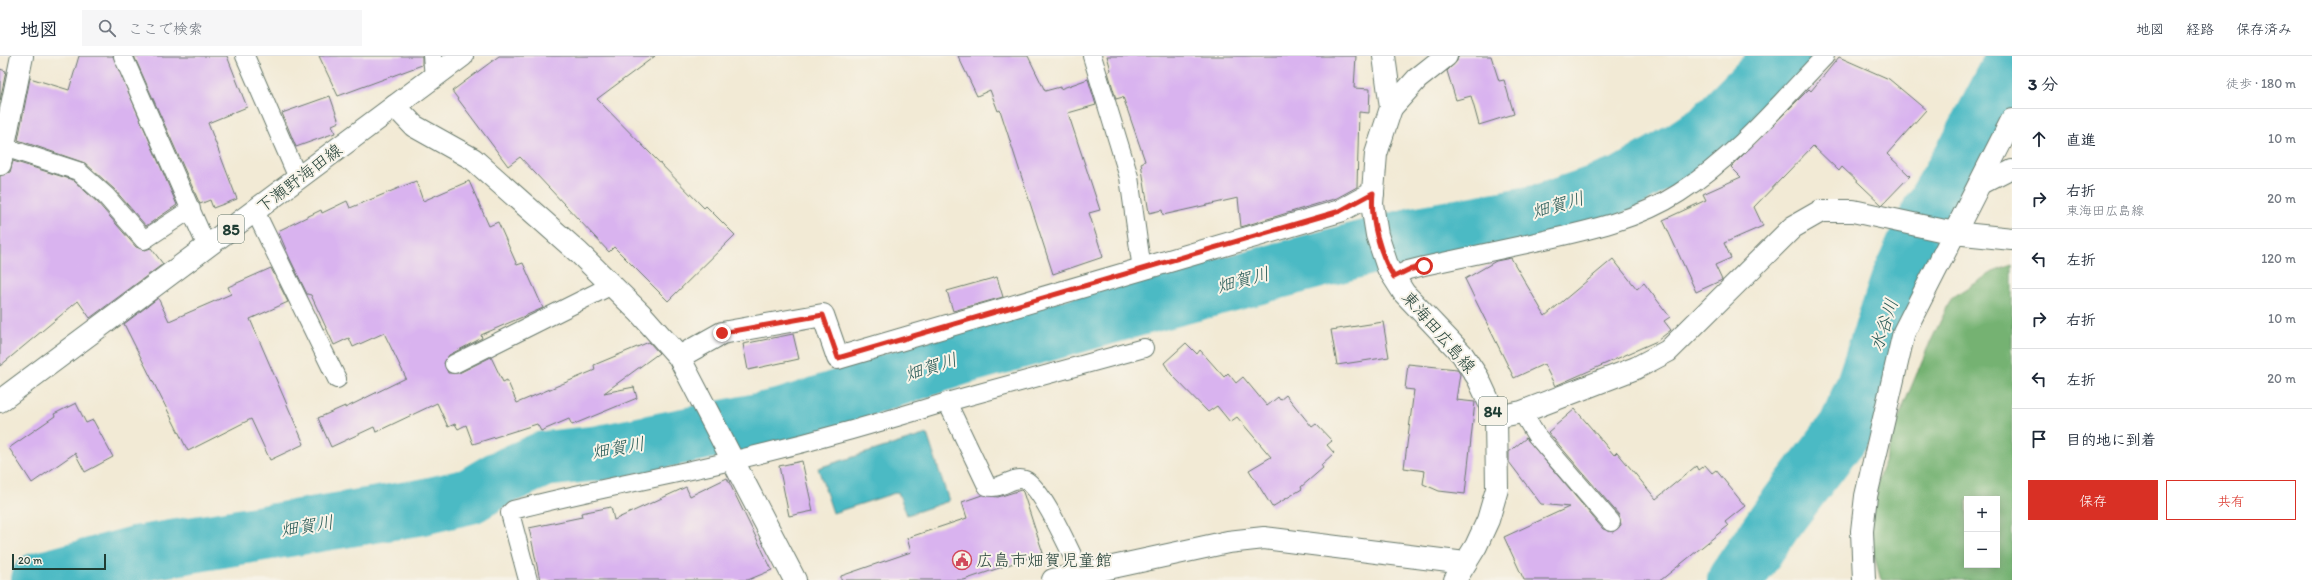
<!DOCTYPE html>
<html lang="ja">
<meta charset="utf-8">
<style>
:root{--surface:#fff;--page:#f6f6f7;--text:#1f2937;--muted:#747a83;--line:#e0e1e3;--accent:#d93025}
body{margin:0;font-family:Itim,"Klee One",sans-serif;background:var(--page);color:var(--text)}
.controls{position:absolute;right:12px;bottom:12px;display:grid;overflow:hidden;border-radius:0px;box-shadow:0 2px 10px #0003}
.controls button{width:36px;height:36px;display:grid;place-items:center;padding:0;border:0;border-bottom:1px solid var(--line);background:var(--surface);color:var(--text);font:20px sans-serif}
.scale{position:absolute;left:12px;bottom:10px;width:94px;box-sizing:border-box;padding-left:4px;border:2px solid #1f3d34;border-top:0;font-size:11px;line-height:14px;white-space:nowrap;color:#1f3d34;-webkit-text-stroke:3px #f7f3e8;paint-order:stroke}
.stop{position:absolute;width:12px;height:12px;margin:-9px;border:3px solid #d93025;border-radius:50%;background:#fff}
.stop.end{background:#d93025;border-color:#fff;box-shadow:0 1px 4px #0008}
.list{margin:0;padding:0;list-style:none}
h2{display:flex;justify-content:space-between;align-items:center;height:52px;margin:0;padding:0 16px;font-size:17px}
h2 small{font-size:13px;font-weight:400;color:var(--muted)}
.list li{display:grid;grid-template-columns:26px 1fr auto;gap:12px;align-items:center;box-sizing:border-box;height:60px;padding:0 16px;border-top:1px solid var(--line)}
.list b{display:block;font-size:15px;white-space:nowrap}
.list p{margin:0;font-size:13px;white-space:nowrap;color:var(--muted)}
.list em{font-size:13px;font-style:normal;color:var(--muted)}
.actions{display:flex;gap:8px;padding:12px 16px}
.actions a{flex:1;padding:9px 0;border:1px solid var(--accent);border-radius:0px;text-align:center;font-size:14px;color:var(--accent)}
.actions .main{background:var(--accent);color:#fff}
.icon{flex:none;width:22px;height:22px;fill:none;stroke:currentColor;stroke-width:2;stroke-linecap:round;stroke-linejoin:round}
.map{position:relative;flex:none;width:2012px;height:524px;overflow:hidden}
header{display:flex;align-items:center;gap:24px;box-sizing:border-box;height:56px;padding:0 20px;background:var(--surface);border-bottom:1px solid var(--line)}
header strong{font-size:19px}
nav{display:flex;gap:22px;margin-inline-start:auto;font-size:14px}
.search{width:280px;height:36px;background:var(--page);display:flex;align-items:center;gap:10px;box-sizing:border-box;padding:0 14px;border-radius:0px;color:var(--muted);font-size:15px}
main{display:flex}
aside{flex:1;background:var(--surface)}
.map>svg:first-child{display:block}
</style>
<header>
<strong>地図</strong>
<div class="search"><svg class="icon" aria-label="search" viewBox="0 0 24 24"><circle cx="10" cy="10" r="6"/><path d="M15 15l6 6"/></svg>ここで検索</div>
<nav><a>地図</a><a>経路</a><a>保存済み</a></nav>
</header>
<main>
<div class="map">
<svg width="2012" height="524" viewBox="0 0 2012 524">
<rect width="100%" height="100%" fill="#f7f3e8"/>
<filter id="ink" filterUnits="userSpaceOnUse"><feTurbulence type="fractalNoise" baseFrequency=".025" numOctaves="2"/><feDisplacementMap in="SourceGraphic" scale="8" xChannelSelector="R" yChannelSelector="G"/><feConvolveMatrix kernelMatrix="1 2 1 2 8 2 1 2 1" color-interpolation-filters="sRGB"/></filter>
<filter id="wash" filterUnits="userSpaceOnUse"><feTurbulence type="fractalNoise" baseFrequency=".012" numOctaves="4" result="noise"/><feDisplacementMap in="SourceGraphic" scale="16" xChannelSelector="R" yChannelSelector="G"/><feGaussianBlur stdDeviation="0.9" result="paint"/><feColorMatrix in="noise" values="0 0 0 0 0 0 0 0 0 0 0 0 0 0 0 0 0 1.4 0 .05"/><feComposite in="paint" operator="in"/></filter>
<g filter="url(#wash)">
<rect width="100%" height="100%" fill="#f2ead5"/>
<path fill="#75b272" stroke="#4a7853" fill-rule="evenodd" d="M2012,209V524H1881L1867,474L1878,424L1902,353L1927,293L1952,241L1993,216ZM1967,443H1997V509H1967Z"/>
<path fill="#4cbac4" stroke="#367c7c" d="M927,378L949,445L907,459L898,436L833,457L818,412Z"/>
<g fill="none" stroke-linecap="round" stroke-linejoin="round">
<path stroke="#4cbac4" stroke-width="56" d="M38,524L136,498L422,451L470,440L497,424L544,403L600,397L783,360L965,300L1157,247L1418,178L1541,156L1623,128L1677,96L1711,73L1783,0
M1735,524L1776,464L1846,372L1863,331L1898,226L1931,153L1969,89L2007,16L2011,0"/>
</g>
<g id="blocks">
<path fill="#d9b3ef" d="M79,0H113L177,149L146,170L114,133L85,107L18,84L30,22L69,34Z
M134,0H227L247,51L208,67L237,143L213,152L210,144L200,148L199,146Z
M319,0H422V9L338,40Z
M499,0H655L597,43L704,152L706,150L735,179L668,245L614,191L609,196L520,101L508,110L452,35Z
M958,0H1028L1045,35L1060,31V33L1088,23L1096,49L1068,57L1100,154L1089,157L1103,201L1053,218L1000,54L998,55L990,34L977,40Z
M1107,0H1356L1354,32L1370,33L1369,57L1359,56L1357,131L1337,142L1241,171L1238,142L1163,159L1162,154L1149,157L1141,107L1145,105L1123,41L1116,43L1108,16L1111,14Z
M1458,0H1491L1499,25L1504,24L1514,58L1479,69L1471,40L1456,44L1447,15L1457,5Z
M1839,1L1889,23L1926,54L1887,98L1910,120L1882,149L1842,111L1839,115L1813,90L1754,151L1763,170L1724,187L1731,202L1715,209L1722,224L1696,236L1663,164L1706,144L1703,138L1741,121L1731,111L1809,33L1811,35Z
M0,13L6,15L0,45Z
M330,40L339,66L332,69L335,77L296,91L282,57Z
M13,105L73,124L98,147L136,191L145,194L151,192L163,208L90,262L78,245L0,310V120L10,116Z
M416,125L423,145L469,125L489,170L498,166L517,209L523,207L543,252L481,279L482,282L449,299L444,307L448,317H459L491,301L503,326L507,324L517,347L595,314L594,309L649,286L659,297L604,337L634,331L637,342L572,369L569,363L541,375L537,368L473,388L466,369L458,373L455,368L448,371L437,347L376,376L374,371L331,391L318,362L345,350V352L406,322L384,277L353,291L349,282L334,289L311,239L307,238L290,203L278,175L321,154L322,157L347,145L350,152Z
M1511,202L1545,260L1613,203L1637,233L1644,227L1670,261L1664,265L1671,274L1657,285L1555,330L1544,308L1514,322L1465,223L1496,205Z
M271,212L288,246L250,263L304,388L270,404L251,363L188,395L124,268L158,242L169,265L231,238L228,231Z
M997,221L1003,241L953,255L947,235Z
M1383,266L1389,301L1337,309L1331,274Z
M793,278L799,303L748,314L743,288Z
M1186,287L1197,298L1200,294L1224,321L1228,317L1236,327L1243,321L1267,350L1278,341L1280,344L1286,339L1312,371L1316,368L1332,385L1327,389L1334,397L1321,409L1323,412L1301,431L1302,433L1272,451L1249,414L1271,401L1237,361L1230,366L1217,350L1208,356L1171,318L1164,307Z
M1408,308L1457,313L1460,318L1456,344L1475,346L1465,438L1439,435L1423,428L1425,415L1404,412L1414,334L1405,333Z
M76,347L86,367L93,364L113,401L85,416L75,397L32,427L9,392L55,360L54,358Z
M1575,353L1614,399L1617,396L1656,443L1696,410L1698,414L1705,409L1712,417L1716,414L1745,450L1725,466L1728,470L1661,524H1524L1504,481L1569,451L1541,448L1509,406V396L1526,382L1603,473L1613,476L1621,469L1619,459L1548,376Z
M802,405L813,455L789,460L779,410Z
M727,422L772,514L748,524H540L529,472L582,461L581,457L611,451L614,464L686,431L690,440Z
M1021,434L1023,436L1043,497L964,524H841V520L911,496L907,482L967,462L962,446L982,439L998,441Z"/>
</g>
</g>
<g filter="url(#ink)">
<use href="#blocks" fill-opacity="0" stroke="#697a6c" stroke-width="1"/>
<g fill="none" stroke-linecap="round" stroke-linejoin="round">
<defs>
<path id="service" d="M123,0L207,191
M245,0L298,122
M432,0L434,21
M1092,0L1129,121L1142,214
M4,91L78,115L106,140L144,184L191,153
M1977,131L2012,113
M255,155L337,323
M1394,221L1408,214L1424,210C1456,203 1489,196 1522,189C1575,177 1633,167 1679,137C1736,100 1779,48 1825,0
M454,308L612,229
M947,346L1144,292
M1522,356L1536,379L1611,466
M528,524L510,457L513,454C585,435 659,422 731,405C804,388 876,368 947,346L987,430C1000,435 1013,419 1025,424C1042,431 1072,499 1081,518"/>
<path id="minor" d="M395,50L414,70L473,103L579,197L640,257L679,301L795,524
M1391,52L1417,23L1446,0
M0,108L22,0
M679,301L722,277L823,259L838,302L1340,155L1373,137
M1496,361L1522,356L1636,312L1668,295L1793,171L1821,155H1853L1954,177L2012,183
M1053,524L1228,486L1264,482L1465,507
M1864,524L1862,475L1866,440L1904,276L2012,64"/>
<path id="primary" d="M1384,0L1391,52L1376,98L1372,148L1377,179L1388,212L1404,237L1462,298L1478,322L1496,361L1497,433L1488,464L1476,490L1455,524
M0,345L462,0"/>
</defs>
<use href="#service" stroke="#697a6c" stroke-width="20"/>
<use href="#minor" stroke="#697a6c" stroke-width="24"/>
<use href="#primary" stroke="#697a6c" stroke-width="24"/>
<use href="#service" stroke="#fff" stroke-width="18"/>
<use href="#minor" stroke="#fff" stroke-width="22"/>
<use href="#primary" stroke="#fff" stroke-width="22"/>
</g>
</g>
<g fill="none" stroke-linecap="round" stroke-linejoin="round" filter="url(#ink)">
<path stroke="#d93025" stroke-width="5" d="M722,277L823,259L838,302L1340,155L1373,137C1370,163 1380,199 1394,221L1408,214L1424,210"/>
</g>
<defs>
<symbol id="civic-ring" viewBox="-11 -11 22 22"><circle r="9.5" fill="#f7f3e8" stroke="#d1495b" stroke-width="1.5"/><path d="M-.6-6.5H3V-4.5H.6V-3L4-1V1h2V6H-6V1h2V-1L-.6-3ZM-1.2 2.5V6h2.4V2.5Z" fill="#d1495b"/></symbol>
</defs>
<g fill-rule="evenodd">
<use href="#civic-ring" x="951" y="493" width="22" height="22"/>
</g>
<g text-anchor="middle" dominant-baseline="central" stroke-width="4" stroke-linejoin="round" paint-order="stroke">
<g fill="#f7f3e8" stroke="#60746a" stroke-width="1">
<rect x="218" y="159" width="26" height="28" rx="3"/>
<rect x="1479" y="341" width="28" height="28" rx="3"/>
</g>
<g font-size="16" font-weight="bold" fill="#1f3d34">
<text x="231" y="173">85</text>
<text x="1493" y="355">84</text>
</g>
<g font-size="17" fill="#1f3d34" stroke="#f7f3e8">
<text transform="translate(299 122) rotate(-37)">下瀬野海田線</text>
<text transform="translate(1439 276) rotate(49)">東海田広島線</text>
</g>
<g font-size="17" fill="#1f3d34" stroke="#f7f3e8" text-anchor="start">
<text x="976" y="504">広島市畑賀児童館</text>
</g>
<g font-size="18" font-style="italic" fill="#2a5c58" stroke="#f7f3e8">
<text transform="translate(1558 149) rotate(-16)">畑賀川</text>
<text transform="translate(1243 224) rotate(-15)">畑賀川</text>
<text transform="translate(1884 269) rotate(-72)">水谷川</text>
<text transform="translate(931 311) rotate(-18)">畑賀川</text>
<text transform="translate(618 392) rotate(-10)">畑賀川</text>
<text transform="translate(307 470) rotate(-9)">畑賀川</text>
</g>
</g>
</svg>
<div class="controls">
<button>+</button>
<button>−</button>
</div>
<div class="scale">20 m</div>
<div class="stop" style="left:1424px;top:210px"></div>
<div class="stop end" style="left:722px;top:277px"></div>
</div>
<aside>
<h2>3 分<small>徒歩 · 180 m</small></h2>
<ul class="list">
<li><svg class="icon" aria-label="ahead" viewBox="0 0 24 24"><path d="M12 20V5M6 11l6-6 6 6"/></svg><div><b>直進</b></div><em>10 m</em></li>
<li><svg class="icon" aria-label="right" viewBox="0 0 24 24"><path d="M7 20v-9h11M14 6l5 5-5 5"/></svg><div><b>右折</b><p>東海田広島線</p></div><em>20 m</em></li>
<li><svg class="icon" aria-label="left" viewBox="0 0 24 24"><path d="M17 20v-9H6M10 6l-5 5 5 5"/></svg><div><b>左折</b></div><em>120 m</em></li>
<li><svg class="icon" aria-label="right" viewBox="0 0 24 24"><path d="M7 20v-9h11M14 6l5 5-5 5"/></svg><div><b>右折</b></div><em>10 m</em></li>
<li><svg class="icon" aria-label="left" viewBox="0 0 24 24"><path d="M17 20v-9H6M10 6l-5 5 5 5"/></svg><div><b>左折</b></div><em>20 m</em></li>
<li><svg class="icon" aria-label="arrive" viewBox="0 0 24 24"><path d="M6 21V4h12l-3 4 3 4H6"/></svg><div><b>目的地に到着</b></div></li>
</ul>
<div class="actions"><a class="main">保存</a><a>共有</a></div>
</aside>
</main>
